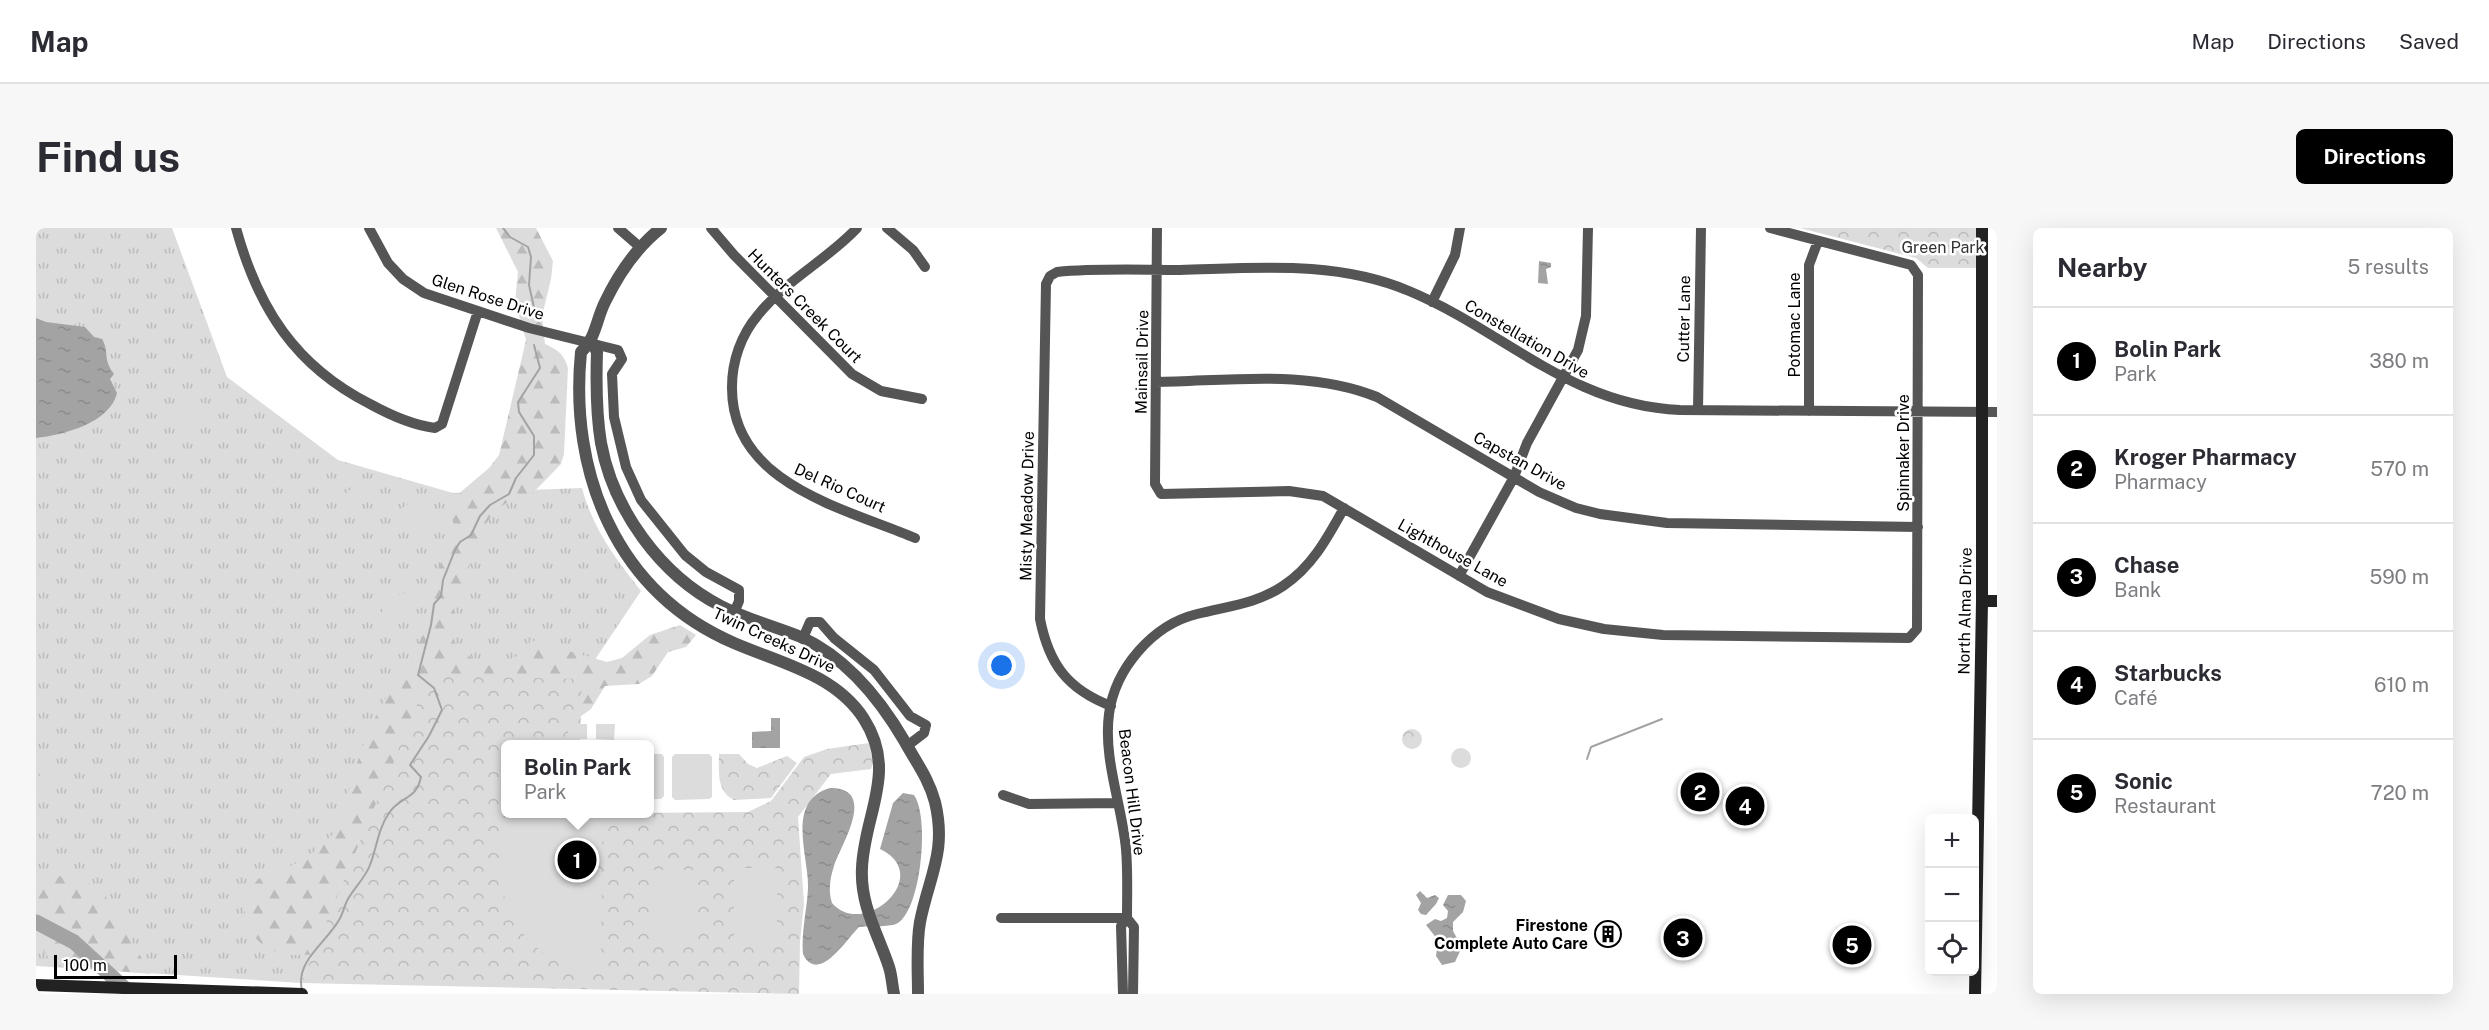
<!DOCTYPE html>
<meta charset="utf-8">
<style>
:root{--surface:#fff;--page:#f7f7f7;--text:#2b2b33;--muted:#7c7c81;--line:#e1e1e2;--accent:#000}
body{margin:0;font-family:"Public Sans",sans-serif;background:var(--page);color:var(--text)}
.controls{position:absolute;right:18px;bottom:18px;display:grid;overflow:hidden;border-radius:9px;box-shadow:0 6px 24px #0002}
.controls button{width:54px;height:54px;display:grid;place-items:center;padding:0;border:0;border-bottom:2px solid var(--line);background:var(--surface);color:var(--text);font:30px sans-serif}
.scale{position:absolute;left:18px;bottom:15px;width:123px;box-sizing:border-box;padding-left:6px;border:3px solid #000;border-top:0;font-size:16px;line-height:21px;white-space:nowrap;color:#000;-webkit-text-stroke:4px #fff;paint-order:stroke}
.you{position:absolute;left:966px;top:438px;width:21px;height:21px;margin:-15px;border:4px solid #fff;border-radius:50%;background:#1a73e8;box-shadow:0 0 0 9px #1a73e833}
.badge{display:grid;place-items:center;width:39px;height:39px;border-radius:50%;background:var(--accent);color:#fff;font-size:20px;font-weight:700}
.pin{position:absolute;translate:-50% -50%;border:3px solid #fff;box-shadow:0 2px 6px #0006}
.popup{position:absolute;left:465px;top:512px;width:153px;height:78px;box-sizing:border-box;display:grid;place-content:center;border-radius:9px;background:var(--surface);filter:drop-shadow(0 2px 4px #0005);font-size:20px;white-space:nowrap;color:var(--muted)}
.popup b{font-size:22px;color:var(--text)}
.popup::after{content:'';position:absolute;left:50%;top:100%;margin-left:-12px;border:12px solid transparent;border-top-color:var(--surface)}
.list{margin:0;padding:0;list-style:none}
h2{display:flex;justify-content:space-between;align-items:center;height:78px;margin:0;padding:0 24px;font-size:26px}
h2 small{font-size:20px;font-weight:400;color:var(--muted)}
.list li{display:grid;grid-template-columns:39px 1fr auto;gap:18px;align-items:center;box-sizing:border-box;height:108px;padding:0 24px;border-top:2px solid var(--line)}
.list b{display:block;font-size:22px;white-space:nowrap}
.list p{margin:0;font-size:20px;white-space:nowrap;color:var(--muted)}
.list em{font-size:20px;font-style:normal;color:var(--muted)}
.icon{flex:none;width:33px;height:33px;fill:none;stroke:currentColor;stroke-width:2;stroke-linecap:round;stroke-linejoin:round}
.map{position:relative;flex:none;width:1961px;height:766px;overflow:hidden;border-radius:9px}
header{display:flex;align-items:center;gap:36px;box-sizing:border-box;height:84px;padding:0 30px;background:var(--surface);border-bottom:2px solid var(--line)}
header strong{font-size:28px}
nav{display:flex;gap:33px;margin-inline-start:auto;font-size:21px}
.intro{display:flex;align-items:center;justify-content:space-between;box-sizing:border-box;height:144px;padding:0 36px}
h1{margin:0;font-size:42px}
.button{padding:15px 27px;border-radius:9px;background:var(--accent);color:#fff;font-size:21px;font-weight:700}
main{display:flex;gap:36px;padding:0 36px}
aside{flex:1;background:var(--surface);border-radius:9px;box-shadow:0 6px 24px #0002}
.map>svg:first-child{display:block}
</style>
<header>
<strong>Map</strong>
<nav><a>Map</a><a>Directions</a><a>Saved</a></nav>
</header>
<div class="intro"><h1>Find us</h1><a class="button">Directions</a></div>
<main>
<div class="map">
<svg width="1961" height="766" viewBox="0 0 1961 766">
<defs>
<pattern id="grass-tufts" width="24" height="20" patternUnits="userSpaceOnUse" patternTransform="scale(1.5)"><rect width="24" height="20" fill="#dcdcdc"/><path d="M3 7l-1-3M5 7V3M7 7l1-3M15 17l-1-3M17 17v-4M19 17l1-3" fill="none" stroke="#bbb"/></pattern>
<pattern id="forest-firs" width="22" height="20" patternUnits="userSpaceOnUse" patternTransform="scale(1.5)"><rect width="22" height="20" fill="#dcdcdc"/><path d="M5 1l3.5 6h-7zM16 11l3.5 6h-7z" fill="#bbb"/></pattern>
<pattern id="park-crowns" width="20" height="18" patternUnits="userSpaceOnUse" patternTransform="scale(1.5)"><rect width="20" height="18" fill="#dcdcdc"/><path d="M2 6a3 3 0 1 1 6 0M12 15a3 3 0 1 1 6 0" fill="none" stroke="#bbb"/></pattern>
<pattern id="water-ripples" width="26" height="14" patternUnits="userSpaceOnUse" patternTransform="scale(1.5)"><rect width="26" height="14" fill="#a3a3a3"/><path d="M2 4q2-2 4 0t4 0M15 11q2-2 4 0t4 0" fill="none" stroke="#8b8b8b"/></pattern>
</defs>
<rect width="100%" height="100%" fill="#fff"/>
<path fill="url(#grass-tufts)" d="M0,0H136L191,149L302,232L417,265L546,260C557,301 579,330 605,363L546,451L393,448L265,755L0,738Z"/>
<path fill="url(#forest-firs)" d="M460,0H500L517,33L515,51L506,88L509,116C522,122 528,126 532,140L528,226L525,236L495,267L475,272L460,282L451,294L418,377L417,413L443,437L476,438V429L484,428V420H493L494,412L571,434L586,430L614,407L644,397L660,407L650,419L632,424L616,448L603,456L569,458L555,481L541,491L469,516V586L348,726L249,727L230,720L216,707L211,694L208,680L212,665L222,651L269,632L295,608L306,593L315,553L332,503L355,460L377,427L391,399L404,337L418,297L415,281L420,268L453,240L463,227L490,112L479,74L482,44Z
M0,646L42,650L66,662L115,746L19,738L6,721L0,719Z"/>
<path fill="url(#park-crowns)" d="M1764,0H1942V40H1892L1880,30Z
M393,448L546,451L544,516H469V586L712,584L735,573L768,529L791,521L833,515L837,535L835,541L795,546L762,589L768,676L764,714L763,766L265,755Z
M1366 511a10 10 0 1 1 20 0a10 10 0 1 1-20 0Z
M683,526H703L712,536L721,540L751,528L761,535L735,570L698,572C680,563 683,543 683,526Z"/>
<path fill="#dcdcdc" d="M159,169L174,181L179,192L176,197L165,198L141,189L142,179Z
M308 271a10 10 0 1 1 20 0a10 10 0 1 1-20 0Z
M376,274H385C394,281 396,298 389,306L375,305L360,290L364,281Z
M368,365L381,368V381L352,404H345L341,394C347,381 353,368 368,365Z
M532,496H551V511H532Z
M560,496H579L578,512L560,511Z
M1415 530a10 10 0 1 1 20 0a10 10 0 1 1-20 0Z
M613,526H626L628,529V568L625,571H613Z
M639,526H673L676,529V569L673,571L639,572L636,569V529Z
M18,536L30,538L33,548L13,564H6L0,556L1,550Z
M474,586H567L566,626L562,632H465L466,610Z
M464,637L562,638L566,643L565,744C503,737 466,700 464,637Z
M698,640H741V712H698Z
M615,642H660V714H615Z"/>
<path fill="url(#water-ripples)" d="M1503,33L1515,35V39L1510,41L1512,56L1502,55Z
M0,90L10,94L49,99L58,109L66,111C74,125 66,130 78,146L74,151L81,165C74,195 27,207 0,210Z
M735,490H744V520H716V504L735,503Z
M794,560C843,560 804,618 798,638C794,650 792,663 796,675C828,712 899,647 844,621L857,575L867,565L878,567C894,589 885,685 860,696C853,699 832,698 823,699C810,712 782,757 767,726C765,704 771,682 772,660C773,628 749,573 794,560Z
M1384,663L1391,670L1399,667L1403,670L1400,676L1390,687L1385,686L1382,682L1385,675L1380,667Z
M1412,667H1425L1430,673L1427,684L1417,694V703L1426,719L1419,734L1406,737L1400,728L1402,712L1390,697L1399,691L1405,693L1411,690L1412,683L1407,677Z"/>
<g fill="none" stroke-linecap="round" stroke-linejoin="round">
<path stroke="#a3a3a3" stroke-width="2" d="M467,0L474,9L492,19L495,29L493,57L499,84
M1551,531L1555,519L1626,491
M266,762C259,733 290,715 303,692C307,686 308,678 312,671C319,659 329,650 334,637C341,619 342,601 353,585C365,567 380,573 385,549L374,537L393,508L406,482L398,460L382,447L395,397L398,376L405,368L407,352L419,322L424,314L435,307L444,288L454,277L473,266L480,250L498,227V208L483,184L482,174L504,140L498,117"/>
<path stroke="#a3a3a3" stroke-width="15" d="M0,694L38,714L95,766"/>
<path stroke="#555" stroke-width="10" d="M200,0C222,80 259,138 334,176C354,187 376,197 399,200L406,196L442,83
M333,0L352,35L367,51L388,65L493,100L582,122L586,131L576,146L578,189L590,239L605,272L649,327L670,344L703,362V373L698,385
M582,0L605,20
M675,0L698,27L816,146L845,163L886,171
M821,0C791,32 750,52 722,87C705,107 696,133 696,159C695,256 808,280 879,310
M851,0L877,22L889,39
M1121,0L1119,256L1125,266L1253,263L1287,268L1451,364L1523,391L1568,401L1627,407L1873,410L1881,401L1882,47L1875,37L1734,0
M1396,74L1419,27L1424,0
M1120,154C1194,153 1272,141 1341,169L1503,264L1540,280L1564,286L1631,295L1882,299
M1662,182L1665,0
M1773,183V37L1782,13
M1423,348L1478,249L1491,215L1542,122L1550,88L1552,0
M767,410L774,394H784L798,410L838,442L874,488L890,497L888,505L871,518
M1075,478C1031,461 1013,436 1004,391L1010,56L1014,48L1021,44C1062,40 1104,42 1144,42C1221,40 1300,32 1373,63C1467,102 1535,178 1644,182L1961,184
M967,567L993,576L1082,575
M965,690H1091
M1091,690L1098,699L1097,766
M1087,766L1085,698L1091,690C1091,667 1092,644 1090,621C1086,577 1067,531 1073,486C1079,441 1116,397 1161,386C1192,378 1220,376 1247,358C1276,339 1292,309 1308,280"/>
<path stroke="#555" stroke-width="12" d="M625,0C601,19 582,47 569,74C560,92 560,110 545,124C533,245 580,364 698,415C744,435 799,446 828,491C862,544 828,586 826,640C824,677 842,706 853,739C856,748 856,757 858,766
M556,114L561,124C560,154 560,185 565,215C577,281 624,347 685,378C710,391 738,398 765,409C811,430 844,471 869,514C880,534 893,551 899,574C911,624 893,648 884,694C880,717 882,742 882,766"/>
<path stroke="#222" stroke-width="12" d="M1946,373H1961
M0,757L266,766
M1939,766L1946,373V0"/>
</g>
<defs>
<symbol id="building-ring" viewBox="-11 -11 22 22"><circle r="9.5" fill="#fff" stroke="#000" stroke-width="1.5"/><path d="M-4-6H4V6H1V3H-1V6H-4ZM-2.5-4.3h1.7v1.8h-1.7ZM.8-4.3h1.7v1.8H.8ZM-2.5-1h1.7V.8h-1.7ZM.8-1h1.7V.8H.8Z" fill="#000"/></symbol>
</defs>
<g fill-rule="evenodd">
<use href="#building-ring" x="1557" y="691" width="30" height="30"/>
</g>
<g text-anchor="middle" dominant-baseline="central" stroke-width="5" stroke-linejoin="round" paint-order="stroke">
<g font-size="16" fill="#333" stroke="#fff">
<text x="1907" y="19">Green Park</text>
</g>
<g font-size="16" fill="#000" stroke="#fff">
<text transform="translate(452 69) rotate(18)">Glen Rose Drive</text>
<text transform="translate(769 78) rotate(45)">Hunters Creek Court</text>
<text transform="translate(1648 91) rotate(-89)">Cutter Lane</text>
<text transform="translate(1758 97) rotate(-90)">Potomac Lane</text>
<text transform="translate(1491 111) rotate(30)">Constellation Drive</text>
<text transform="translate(1106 134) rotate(-89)">Mainsail Drive</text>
<text transform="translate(1867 225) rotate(-90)">Spinnaker Drive</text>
<text transform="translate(1484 233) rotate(29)">Capstan Drive</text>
<text transform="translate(804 260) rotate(24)">Del Rio Court</text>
<text transform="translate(991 278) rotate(-89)">Misty Meadow Drive</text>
<text transform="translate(1417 325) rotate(29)">Lighthouse Lane</text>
<text transform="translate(1929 383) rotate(-89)">North Alma Drive</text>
<text transform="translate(738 412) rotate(25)">Twin Creeks Drive</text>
<text transform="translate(1096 564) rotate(83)">Beacon Hill Drive</text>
</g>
<g font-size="16" font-weight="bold" fill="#000" stroke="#fff" text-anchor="end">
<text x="1552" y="697">Firestone<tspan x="1552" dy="18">Complete Auto Care</tspan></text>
</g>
</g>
</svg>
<div class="controls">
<button>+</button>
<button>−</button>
<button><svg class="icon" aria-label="locate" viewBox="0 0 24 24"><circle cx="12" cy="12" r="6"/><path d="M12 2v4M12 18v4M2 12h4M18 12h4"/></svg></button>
</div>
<div class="scale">100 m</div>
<div class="you"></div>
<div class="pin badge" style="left:541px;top:632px">1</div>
<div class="popup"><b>Bolin Park</b>Park</div>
<div class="pin badge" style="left:1664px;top:564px">2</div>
<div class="pin badge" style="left:1647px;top:710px">3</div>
<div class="pin badge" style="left:1709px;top:578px">4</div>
<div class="pin badge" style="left:1816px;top:717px">5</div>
</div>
<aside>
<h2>Nearby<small>5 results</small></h2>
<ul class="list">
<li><span class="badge">1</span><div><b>Bolin Park</b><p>Park</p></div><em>380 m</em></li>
<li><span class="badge">2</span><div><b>Kroger Pharmacy</b><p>Pharmacy</p></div><em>570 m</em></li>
<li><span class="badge">3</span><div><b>Chase</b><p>Bank</p></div><em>590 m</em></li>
<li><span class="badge">4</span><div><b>Starbucks</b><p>Café</p></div><em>610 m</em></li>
<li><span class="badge">5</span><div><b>Sonic</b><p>Restaurant</p></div><em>720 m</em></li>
</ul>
</aside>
</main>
